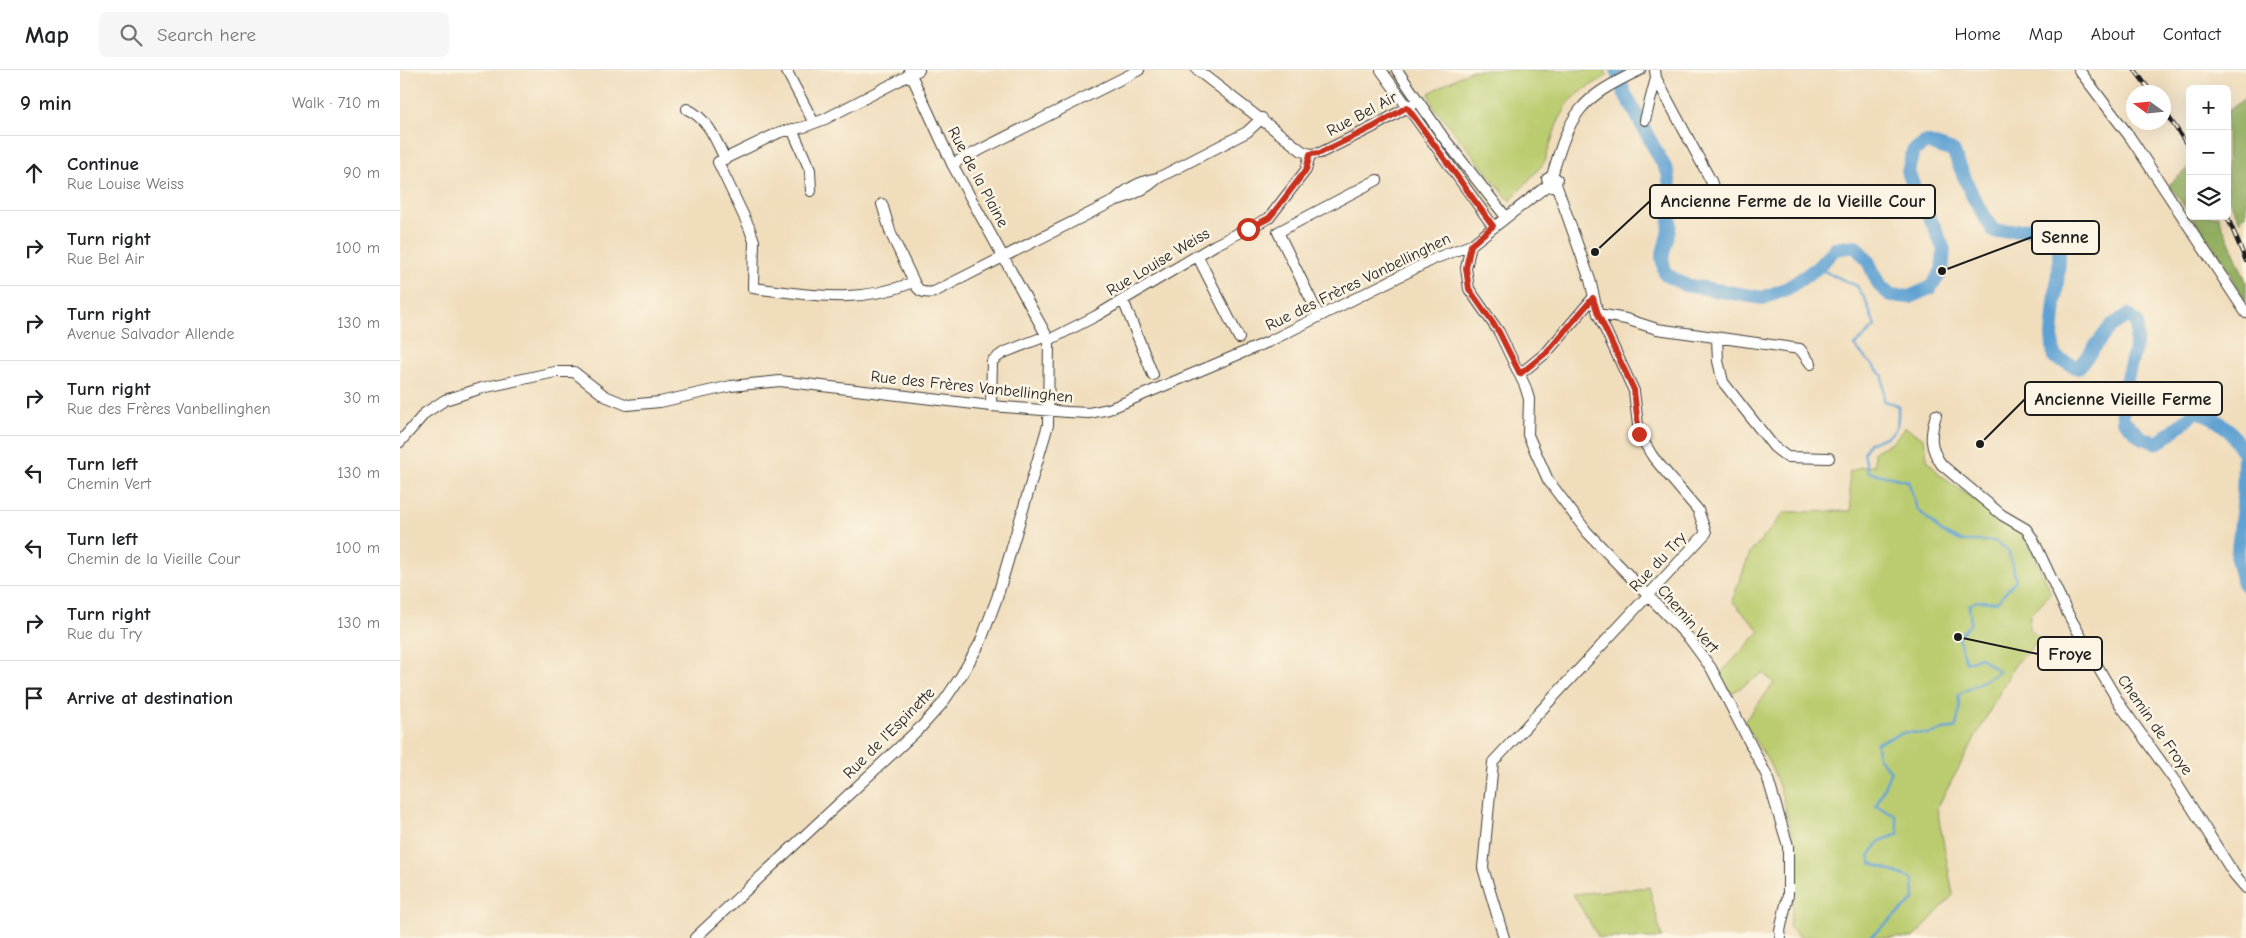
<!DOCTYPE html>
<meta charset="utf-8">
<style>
:root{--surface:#fff;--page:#f6f6f6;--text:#202124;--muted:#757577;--line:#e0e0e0}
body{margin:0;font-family:"Comic Neue",sans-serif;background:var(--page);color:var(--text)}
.controls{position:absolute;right:15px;top:15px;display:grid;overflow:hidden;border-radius:8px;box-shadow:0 5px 20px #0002}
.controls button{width:45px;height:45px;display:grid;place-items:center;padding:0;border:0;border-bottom:1px solid var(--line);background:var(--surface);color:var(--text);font:25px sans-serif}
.compass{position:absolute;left:1726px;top:15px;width:45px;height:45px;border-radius:50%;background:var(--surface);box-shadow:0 5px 20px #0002;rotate:285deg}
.stop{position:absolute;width:15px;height:15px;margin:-11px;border:4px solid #c8321e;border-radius:50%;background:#fff}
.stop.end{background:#c8321e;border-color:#fff;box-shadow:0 1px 5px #0008}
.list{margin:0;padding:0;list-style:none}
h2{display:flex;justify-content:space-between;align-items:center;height:65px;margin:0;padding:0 20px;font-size:21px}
h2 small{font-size:16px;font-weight:400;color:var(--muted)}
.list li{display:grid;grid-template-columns:32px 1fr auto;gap:15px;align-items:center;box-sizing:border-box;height:75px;padding:0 20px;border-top:1px solid var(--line)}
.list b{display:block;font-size:19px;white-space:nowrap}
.list p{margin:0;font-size:16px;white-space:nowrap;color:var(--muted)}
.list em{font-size:16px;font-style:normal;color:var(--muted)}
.icon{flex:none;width:28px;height:28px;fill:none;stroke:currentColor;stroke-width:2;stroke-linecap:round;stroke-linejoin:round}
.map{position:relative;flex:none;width:1846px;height:868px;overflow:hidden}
header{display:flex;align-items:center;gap:30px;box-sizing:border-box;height:70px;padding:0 25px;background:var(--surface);border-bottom:1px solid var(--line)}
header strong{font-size:24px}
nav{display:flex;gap:28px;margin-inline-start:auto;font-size:18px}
.search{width:350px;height:45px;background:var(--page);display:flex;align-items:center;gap:12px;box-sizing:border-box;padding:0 18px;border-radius:8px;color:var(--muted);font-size:19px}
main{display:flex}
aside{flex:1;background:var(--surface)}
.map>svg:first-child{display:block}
</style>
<header>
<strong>Map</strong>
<div class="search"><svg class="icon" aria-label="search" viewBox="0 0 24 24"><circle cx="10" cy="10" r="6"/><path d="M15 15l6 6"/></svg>Search here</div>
<nav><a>Home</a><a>Map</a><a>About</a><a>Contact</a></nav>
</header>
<main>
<aside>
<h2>9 min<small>Walk · 710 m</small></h2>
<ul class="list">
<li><svg class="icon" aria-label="ahead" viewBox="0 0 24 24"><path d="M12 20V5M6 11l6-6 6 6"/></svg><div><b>Continue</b><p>Rue Louise Weiss</p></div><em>90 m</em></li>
<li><svg class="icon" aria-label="right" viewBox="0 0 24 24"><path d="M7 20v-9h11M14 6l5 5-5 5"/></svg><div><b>Turn right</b><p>Rue Bel Air</p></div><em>100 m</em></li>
<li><svg class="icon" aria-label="right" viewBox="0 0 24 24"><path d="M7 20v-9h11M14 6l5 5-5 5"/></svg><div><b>Turn right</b><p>Avenue Salvador Allende</p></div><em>130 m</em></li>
<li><svg class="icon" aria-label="right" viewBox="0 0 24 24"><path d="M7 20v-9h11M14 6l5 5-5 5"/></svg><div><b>Turn right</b><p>Rue des Frères Vanbellinghen</p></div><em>30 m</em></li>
<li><svg class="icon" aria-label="left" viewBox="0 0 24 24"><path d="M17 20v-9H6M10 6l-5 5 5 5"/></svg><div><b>Turn left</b><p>Chemin Vert</p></div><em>130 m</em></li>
<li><svg class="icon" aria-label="left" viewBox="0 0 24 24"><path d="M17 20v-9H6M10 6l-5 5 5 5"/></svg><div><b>Turn left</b><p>Chemin de la Vieille Cour</p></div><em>100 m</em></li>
<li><svg class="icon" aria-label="right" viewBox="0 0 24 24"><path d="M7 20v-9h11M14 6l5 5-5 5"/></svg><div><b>Turn right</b><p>Rue du Try</p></div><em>130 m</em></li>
<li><svg class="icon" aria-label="arrive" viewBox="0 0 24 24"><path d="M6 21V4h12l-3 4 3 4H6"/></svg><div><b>Arrive at destination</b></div></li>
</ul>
</aside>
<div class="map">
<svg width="1846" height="868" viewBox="0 0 1846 868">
<rect width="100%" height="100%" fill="#fcf5e5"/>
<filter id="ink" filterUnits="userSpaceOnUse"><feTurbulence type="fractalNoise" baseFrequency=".02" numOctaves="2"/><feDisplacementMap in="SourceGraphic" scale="10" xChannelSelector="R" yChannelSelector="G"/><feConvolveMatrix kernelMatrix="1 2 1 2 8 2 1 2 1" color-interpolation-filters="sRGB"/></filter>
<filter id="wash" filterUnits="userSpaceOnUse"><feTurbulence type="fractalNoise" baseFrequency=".0096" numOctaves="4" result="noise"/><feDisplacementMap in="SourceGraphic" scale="20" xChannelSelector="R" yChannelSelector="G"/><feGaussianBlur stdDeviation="1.12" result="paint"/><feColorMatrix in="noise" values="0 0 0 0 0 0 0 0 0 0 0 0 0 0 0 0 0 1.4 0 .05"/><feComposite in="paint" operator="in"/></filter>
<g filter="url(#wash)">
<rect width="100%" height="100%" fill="#f0ddbc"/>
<path fill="#bbcc6f" stroke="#6c7446" d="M1072,0H1205L1207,6L1186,18L1169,32L1157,54L1144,93L1110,131L1033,36L1029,23Z
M1032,63L1041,68L1093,140L1091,143Z
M1505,357L1524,369L1527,389L1540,405L1605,453L1623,463L1632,479L1651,523L1630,545L1629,558L1640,569L1614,596L1537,738L1553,825L1513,868L1400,867L1389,857C1399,811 1393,752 1376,708C1369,689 1354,670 1344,652L1374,613L1363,603L1329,625L1319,605L1360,561L1332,531L1350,483L1385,442L1451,441L1449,402L1460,397L1474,396V382L1493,372Z
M1249,817L1262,868H1199L1173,824Z"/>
<path fill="#94b062" stroke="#58663f" d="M1846,27V145L1840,151L1827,126V42Z
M1790,96V144L1769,115Z
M1791,146H1818L1846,211V232L1822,188Z"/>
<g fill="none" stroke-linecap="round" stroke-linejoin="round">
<path stroke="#5ea1d2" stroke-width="2.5" d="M1417,198L1457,216L1465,229L1475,256L1454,276L1483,306L1484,331L1498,335C1499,363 1495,365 1469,373L1464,383L1468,402L1508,411L1517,439L1542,462L1561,471H1595L1608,480L1616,510L1597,532L1577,531L1569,535L1571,553L1558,567L1566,593L1580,587L1599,602L1558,625L1560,639L1556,657L1528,664L1506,662L1477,673L1478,688L1491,701L1476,736L1495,745L1499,764L1480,771L1469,786L1471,793L1513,809L1514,830L1469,868"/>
<path stroke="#5ea1d2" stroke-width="14" d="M1217,0L1224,22L1268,103L1272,130L1269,161L1262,187L1265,204L1285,215L1363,228L1388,218L1417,198L1435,179L1455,176L1468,191L1479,215L1490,225L1509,227L1530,218L1542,201L1544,180L1535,158L1518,127L1508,102L1513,81L1526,72L1553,81L1573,127L1594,162L1621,160L1648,154L1659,167V191L1652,265L1654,287L1678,298L1711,256L1728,245L1737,253L1736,274L1722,327L1723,350L1742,368L1758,373L1797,341L1812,347L1829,360L1844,384L1843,435L1837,489L1843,513L1846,516"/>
</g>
</g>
<g filter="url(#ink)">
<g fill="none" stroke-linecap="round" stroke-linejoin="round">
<defs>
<path id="minor" d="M386,0L414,53
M519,0L425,49L404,57L380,62L318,92L349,157L354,171L353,218C412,225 457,235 514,212C518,221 523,224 534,222L714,131
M797,0L902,81L910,84L920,83L973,57L1018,31
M981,0L1093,156
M997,0L1043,67L1106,147
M1255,0L1256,8L1311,111L1322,142
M1679,0L1730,67L1846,243
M287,39C308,49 315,68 325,89
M1245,50L1256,8
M392,59L410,100L411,121
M552,94L739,0
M758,108C741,111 727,118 714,131C732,126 745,120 758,108L847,62L862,48
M1147,109L1152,106C1171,41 1179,29 1240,0
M482,134L491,164L514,212
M1071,175L1066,198L1069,219L1099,262L1125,316L1129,329L1128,365L1148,410L1187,462L1289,568L1311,598L1367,706L1388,776V825L1380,861L1381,868
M797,185L839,268
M723,230L753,305
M1198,244L1226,249L1257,259L1400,279L1411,294
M919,246L878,162L977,110
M1317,268L1318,291L1323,312L1374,377L1387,387L1429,388
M649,270L696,246L815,175L869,148L906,100L910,84
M1120,304L1147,282L1193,228
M591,336L592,291L603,283L646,266
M1536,345C1530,365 1529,378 1542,395L1602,445L1626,459L1633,469L1667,542L1703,606L1721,636L1777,714L1834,804L1846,818
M0,372L25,343L45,330L82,318L155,302H174L205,326L227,335L260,332L331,316L380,311L591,336L668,342L689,343L709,339L868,272L1036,188L1071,175L1148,115L1152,117L1156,114
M295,868L522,656L542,634L561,606L580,573L597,528L648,355L649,270L552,94L509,0
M1104,868L1083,798L1093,692L1306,463L1298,440L1253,387L1239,364L1234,321L1198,244L1190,210L1156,114L1157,109L1152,106"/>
</defs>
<use href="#minor" stroke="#3c3934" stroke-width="12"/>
<use href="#minor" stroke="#fff" stroke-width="10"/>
<defs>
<path id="rail" d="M1735,0L1751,22
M1764,40L1790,79
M1827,146L1846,191"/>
</defs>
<use href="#rail" stroke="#1c1c1c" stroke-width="4.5"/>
<use href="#rail" stroke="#fcf5e5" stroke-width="2.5" stroke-dasharray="8" stroke-linecap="butt"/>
</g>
</g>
<g fill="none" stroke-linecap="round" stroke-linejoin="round" filter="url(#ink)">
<path stroke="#c8321e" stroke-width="6" d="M848,159L869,148L874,142L906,100L910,84L920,83L973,57L1007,37L1093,156L1071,175L1066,198L1069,219L1099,262L1120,304L1147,282L1193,228L1198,244L1234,320L1239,364"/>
</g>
<g text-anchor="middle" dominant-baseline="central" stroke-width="5" stroke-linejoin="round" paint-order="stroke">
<g font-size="16" fill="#1c1c1c" stroke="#fcf5e5">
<text transform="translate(962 44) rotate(-28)">Rue Bel Air</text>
<text transform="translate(578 107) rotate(62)">Rue de la Plaine</text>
<text transform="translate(758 192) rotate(-31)">Rue Louise Weiss</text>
<text transform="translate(958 212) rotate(-26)">Rue des Frères Vanbellinghen</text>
<text transform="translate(572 317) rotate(6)">Rue des Frères Vanbellinghen</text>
<text transform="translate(1258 492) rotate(-47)">Rue du Try</text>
<text transform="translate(1288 549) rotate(49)">Chemin Vert</text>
<text transform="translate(1755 655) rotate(55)">Chemin de Froye</text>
<text transform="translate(489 663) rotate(-45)">Rue de l'Espinette</text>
</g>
</g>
<path fill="none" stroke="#1c1c1c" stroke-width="2" d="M1195 182L1250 131M1542 201L1632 167M1580 374L1625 329M1558 567L1638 584"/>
<g fill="#1c1c1c" stroke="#fcf5e5" stroke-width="2">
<circle cx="1195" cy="182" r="5"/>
<circle cx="1542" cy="201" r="5"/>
<circle cx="1580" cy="374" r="5"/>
<circle cx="1558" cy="567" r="5"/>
</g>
<g fill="#fcf5e5" stroke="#1c1c1c" stroke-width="2">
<rect x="1250" y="115" width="285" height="33" rx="5"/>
<rect x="1632" y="151" width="67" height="33" rx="5"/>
<rect x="1625" y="312" width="197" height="33" rx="5"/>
<rect x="1638" y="567" width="64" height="33" rx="5"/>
</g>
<g font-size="18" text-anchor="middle" font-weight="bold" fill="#1c1c1c">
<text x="1393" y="137">Ancienne Ferme de la Vieille Cour</text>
<text x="1665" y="173">Senne</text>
<text x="1723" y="335">Ancienne Vieille Ferme</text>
<text x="1670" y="590">Froye</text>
</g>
</svg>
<div class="controls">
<button>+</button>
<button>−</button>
<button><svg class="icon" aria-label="layers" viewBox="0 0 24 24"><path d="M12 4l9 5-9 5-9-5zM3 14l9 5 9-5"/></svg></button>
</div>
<svg class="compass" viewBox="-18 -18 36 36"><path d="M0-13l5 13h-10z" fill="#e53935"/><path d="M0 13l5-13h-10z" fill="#757577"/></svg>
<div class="stop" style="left:848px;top:159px"></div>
<div class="stop end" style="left:1239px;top:364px"></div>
</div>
</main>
